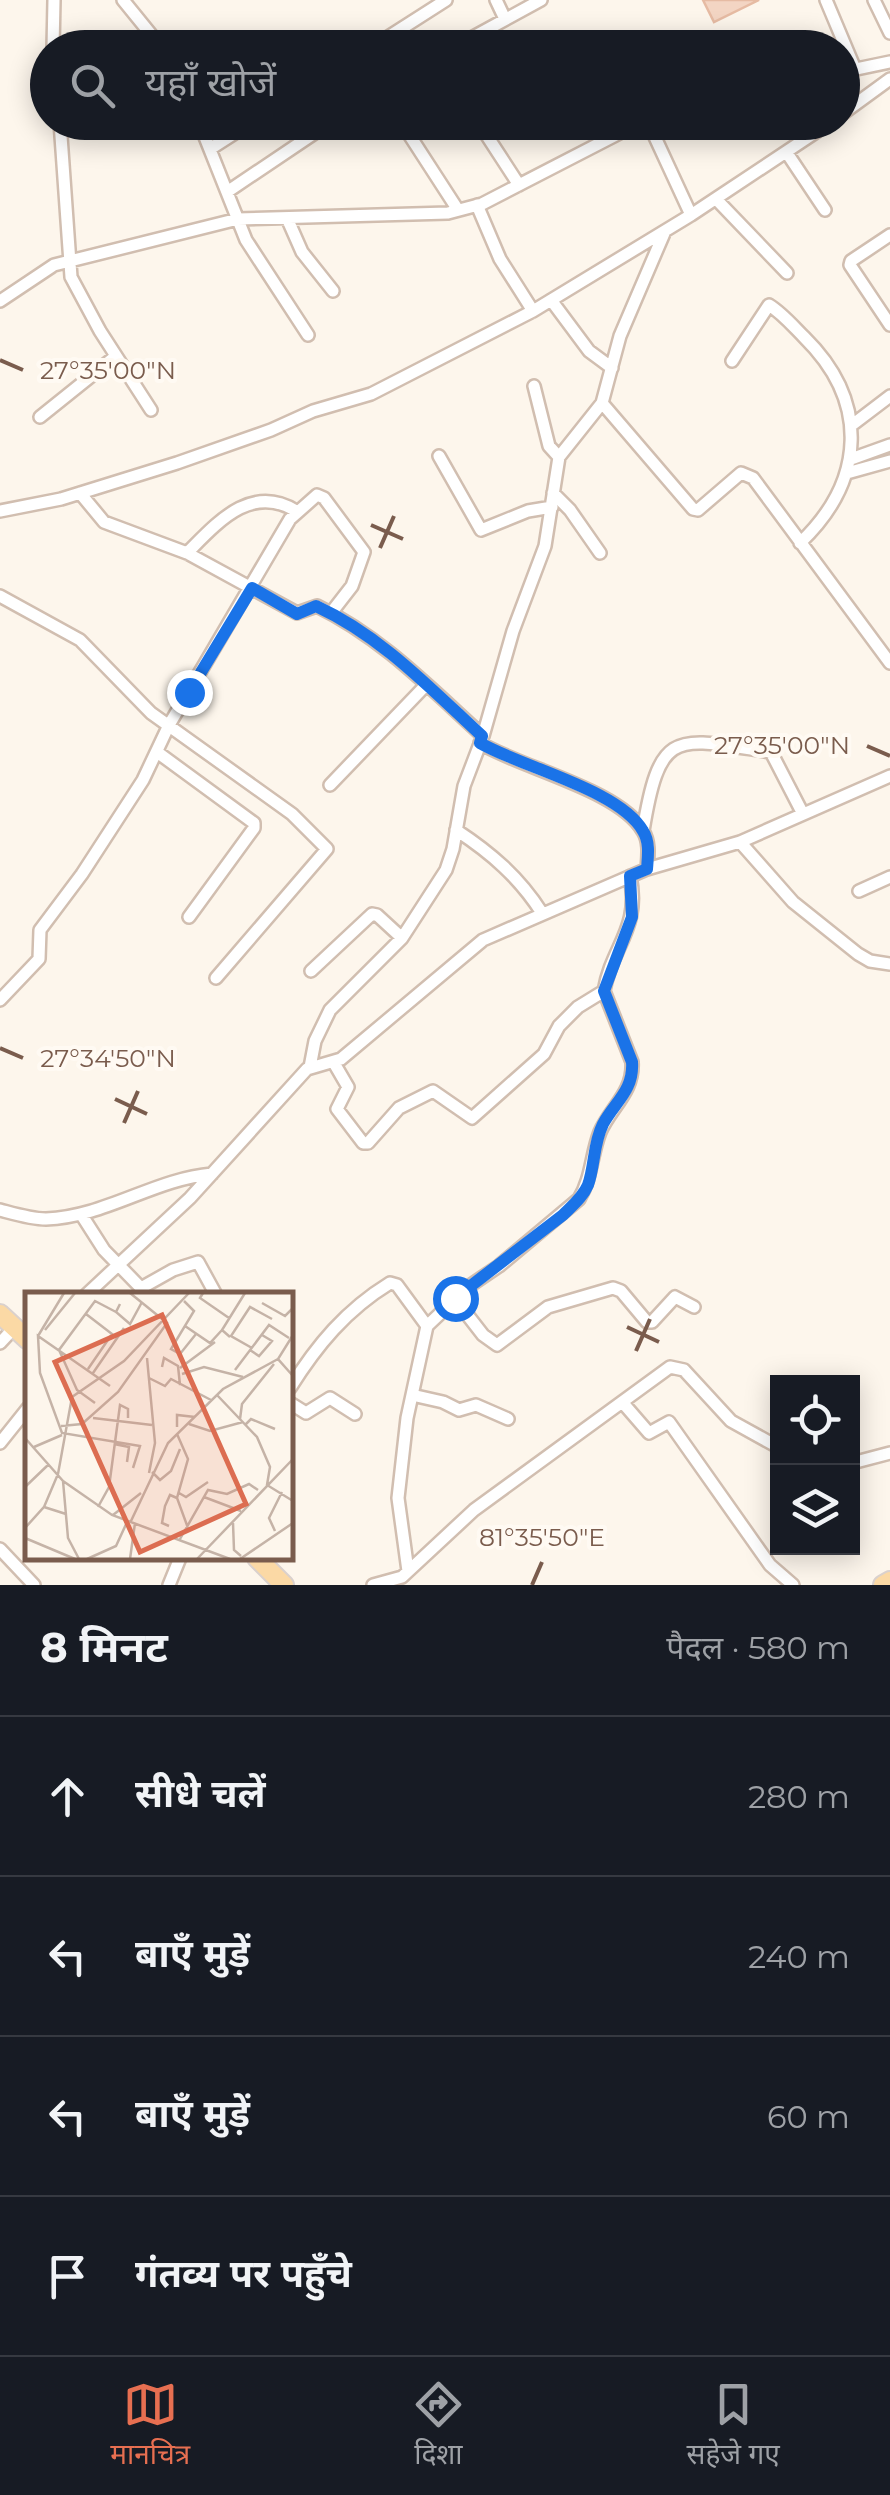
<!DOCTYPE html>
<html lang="hi">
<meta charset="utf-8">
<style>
:root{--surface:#171b24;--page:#242831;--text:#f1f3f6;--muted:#9ea1a6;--line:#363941;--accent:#e76f51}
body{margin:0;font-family:Montserrat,"Noto Sans Devanagari",sans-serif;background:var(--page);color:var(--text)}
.controls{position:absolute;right:30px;bottom:30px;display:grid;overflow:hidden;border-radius:0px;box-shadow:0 5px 25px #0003}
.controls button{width:90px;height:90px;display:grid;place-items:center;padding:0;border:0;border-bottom:2px solid var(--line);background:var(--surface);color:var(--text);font:50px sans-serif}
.stop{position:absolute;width:30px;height:30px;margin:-22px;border:8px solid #1a73e8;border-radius:50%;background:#fff}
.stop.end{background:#1a73e8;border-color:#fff;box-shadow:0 2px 10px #0008}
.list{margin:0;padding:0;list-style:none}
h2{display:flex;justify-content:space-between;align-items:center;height:130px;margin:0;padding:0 40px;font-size:42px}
h2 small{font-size:32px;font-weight:400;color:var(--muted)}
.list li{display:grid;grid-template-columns:65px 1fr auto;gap:30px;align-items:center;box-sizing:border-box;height:160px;padding:0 40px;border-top:2px solid var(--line)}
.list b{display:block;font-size:38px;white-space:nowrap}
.list em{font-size:32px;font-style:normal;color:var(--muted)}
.icon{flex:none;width:55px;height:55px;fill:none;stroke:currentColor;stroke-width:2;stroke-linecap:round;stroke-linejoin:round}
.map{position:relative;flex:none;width:890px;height:1585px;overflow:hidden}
.search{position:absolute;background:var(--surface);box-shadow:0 5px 25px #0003;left:30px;right:30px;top:30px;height:110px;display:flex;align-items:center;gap:25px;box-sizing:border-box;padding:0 35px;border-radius:55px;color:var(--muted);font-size:38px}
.sheet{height:770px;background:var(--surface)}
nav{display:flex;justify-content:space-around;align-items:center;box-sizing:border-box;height:140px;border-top:2px solid var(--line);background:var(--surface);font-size:28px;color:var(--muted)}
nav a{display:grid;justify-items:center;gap:5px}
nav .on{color:var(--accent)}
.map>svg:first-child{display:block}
</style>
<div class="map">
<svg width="890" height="1585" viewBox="0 0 890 1585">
<rect width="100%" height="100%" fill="#fdf6ec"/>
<path fill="#f3d5c3" stroke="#e6bba3" stroke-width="2.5" d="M703,0H759L714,22Z"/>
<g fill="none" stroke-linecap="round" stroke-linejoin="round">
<defs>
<path id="street" d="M123,0L162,48
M496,0L505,19
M826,0L855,69
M874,0L890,33
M53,48L54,0
M371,48L446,0
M453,48L541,0
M842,72L890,62
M842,114L890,79
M60,122L71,277L100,331L151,410
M199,122L246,240L308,335
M401,122L458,210
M478,122L519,185
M648,122L691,215
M210,149L252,122
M787,153L825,210
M227,192L331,122
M716,199L787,273
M477,205L500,259L533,311
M287,218L302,252L333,291
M890,235L851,261L850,265L890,325
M551,300L589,351L612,368
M0,301L54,265L238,219L448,213L482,204L641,122
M732,361L769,305C782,313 793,326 804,337C869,401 866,480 800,543
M534,386L549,446L559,457
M602,403L693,509L698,510L741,473L753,478L890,663
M40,417L116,356
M852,425L890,396
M439,456L481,530L528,511L552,507
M851,459L890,445
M847,473L890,461
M80,493L104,522L187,553L297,613L317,606C381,637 430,688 483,736
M553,493L570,510L600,553
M0,511L61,499L177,463L271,430L313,411L371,394L533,311L691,215L831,122
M187,553C217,523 251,483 296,511
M0,596L80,640L151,713L292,814L327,849L216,978
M480,743C521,768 620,790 643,831C650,842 648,856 647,869
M157,752L254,823V828L189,917
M330,785L426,685
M456,830C491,853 519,877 542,913
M643,831C660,726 676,738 771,752L803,814
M740,842L793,902L858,954L870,961L890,964
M859,891L890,877
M311,971L372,914L377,915L402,938
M0,1000L39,959L40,930L82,874L143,780L169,725L290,519L317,495L324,498L364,552L352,586L331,613
M334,1063L348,1087L337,1109L363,1143H368L399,1108L433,1091L472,1118L544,1054L559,1026L578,1007L604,991
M310,1067L315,1041L330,1010L402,938L446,870L453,849L464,786L483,736L513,631L545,546L559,457L602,403L620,336L665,231
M0,1210C15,1214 31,1219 46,1219C105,1217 154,1179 212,1174
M81,1214L104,1250L141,1288L173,1270L198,1262L215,1293
M86,1295L190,1198L307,1069L341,1059L483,940L647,869L740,842L890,776
M455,1299L483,1335L497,1345L548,1307L613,1288L621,1291L647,1322H652L675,1297L694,1307
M0,1343L14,1328
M290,1388C317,1345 346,1310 390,1283L397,1285L427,1326
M412,1395L443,1402L459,1410L476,1405L508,1419
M290,1403L306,1413L330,1398L355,1414
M623,1403L649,1433L669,1422L770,1565L793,1585
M0,1443L28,1408
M852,1463L890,1453
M0,1549L34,1585
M408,1571L398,1498L407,1418L427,1326L468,1287L499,1266L579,1199C592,1178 591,1155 600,1132C611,1107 634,1092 632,1062L604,991C612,945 641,929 630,876
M169,1585L180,1558
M373,1585L402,1577L474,1510L670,1367L684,1370L731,1421L778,1447"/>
<path id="primary" d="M0,1314L28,1340
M257,1558L284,1585
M883,1585L890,1581"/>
</defs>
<use href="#street" stroke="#d1beb0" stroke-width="16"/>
<use href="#primary" stroke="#dad1cd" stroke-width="22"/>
<use href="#street" stroke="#fff" stroke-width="11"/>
<use href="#primary" stroke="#fbd9a5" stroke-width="18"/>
</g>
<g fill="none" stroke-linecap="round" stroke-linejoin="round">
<path stroke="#1a73e8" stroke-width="12" d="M189,692L252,588L297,614L316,606C381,636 430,688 482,736L480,743C521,767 620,790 643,831C650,842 648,856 647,869L630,876L632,917L604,991L632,1062C634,1090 615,1102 603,1124C593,1144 595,1165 588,1185C583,1197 572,1206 563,1215L455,1298"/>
</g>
<path fill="none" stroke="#7a5c4d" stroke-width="4" d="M0,360L23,370M371,525L403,539M380,548L394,516M867,746L890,756M0,1048L23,1058M115,1099L147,1114M124,1123L138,1091M627,1327L659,1342M636,1351L650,1319M532,1585L542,1562"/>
<g transform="translate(25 1292)">
<rect width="268" height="268" fill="#fdf6ec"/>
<path fill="none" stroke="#c5b3a7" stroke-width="2.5" d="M178,1L175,6L204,26M159,9L169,19L146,57L155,62L171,42M237,11L260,24L268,16M95,12L91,20L105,32L117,10M61,22L87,42L63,77M160,34L185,51L197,38M20,38L50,1M268,43L253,67L268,84M13,44L39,1M205,45L197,38L220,1M227,56L206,44L225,15L247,27M225,58L234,64L247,49L237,43M122,66L130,151L124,181M137,75L139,66L153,74L155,93M155,76L190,50M210,78L244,33L264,46M68,81L99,36M157,82L179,75L218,85M124,86L140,94L146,87L186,108M85,94L13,44L15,81L37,141L115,154L108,176M192,103L232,145L245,175L242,193L268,209M70,111L52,98L34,58L70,9L91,20M68,126L127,133M215,127L217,112L249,72M164,132L185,139L218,130M220,133L226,127L250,137M36,134L57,132L93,100L142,31L105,1M152,135V123L170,125M152,142L163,167L152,206L163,236M0,146L38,189L43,246L54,267M89,152L104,155L102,170M9,155L37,143M127,180L135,188L146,179L155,157M38,189L87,223L205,267M0,195L24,172M154,201L161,205L183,190M179,205L216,219M19,215L33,182L47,105L99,69L164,1M73,215L84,195L95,113L103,117V126M88,223L116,201M106,229L143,151L198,97L253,67M208,231L209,258L216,264M144,234L137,231L140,214L145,203L152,206M0,236L19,215L41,222M250,239L244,226L257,200M0,246L50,267M155,247L183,198L202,202L224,192L233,198M62,267L91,254L103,228M105,267L110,231M172,267L268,167M215,267L268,231"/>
<path fill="#dc6d51" fill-opacity="0.15" stroke="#dc6d51" stroke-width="5" d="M137,23L221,212L115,260L30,70Z"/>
<rect width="268" height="268" fill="none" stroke="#7a5c4d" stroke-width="5"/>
</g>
<g font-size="25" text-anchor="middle" fill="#7a5c4d" stroke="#fffaf3" stroke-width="8" stroke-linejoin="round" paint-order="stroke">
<text x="108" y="379">27°35'00"N</text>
<text x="782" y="754">27°35'00"N</text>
<text x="108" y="1067">27°34'50"N</text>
<text x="542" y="1546">81°35'50"E</text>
</g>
</svg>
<div class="controls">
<button><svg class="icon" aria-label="locate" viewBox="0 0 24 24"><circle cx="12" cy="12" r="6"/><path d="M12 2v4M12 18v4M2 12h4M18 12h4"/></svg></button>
<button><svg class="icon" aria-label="layers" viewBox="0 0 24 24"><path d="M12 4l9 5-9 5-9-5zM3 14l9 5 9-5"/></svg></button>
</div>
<div class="stop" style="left:455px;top:1298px"></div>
<div class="stop end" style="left:189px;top:692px"></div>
<div class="search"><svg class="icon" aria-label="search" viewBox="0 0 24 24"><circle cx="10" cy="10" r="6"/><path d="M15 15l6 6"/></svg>यहाँ खोजें</div>
</div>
<section class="sheet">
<h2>8 मिनट<small>पैदल · 580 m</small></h2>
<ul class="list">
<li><svg class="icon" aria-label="ahead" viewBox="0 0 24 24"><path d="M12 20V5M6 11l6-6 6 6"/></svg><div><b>सीधे चलें</b></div><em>280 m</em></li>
<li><svg class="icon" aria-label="left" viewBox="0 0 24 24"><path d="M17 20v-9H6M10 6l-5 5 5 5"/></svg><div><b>बाएँ मुड़ें</b></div><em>240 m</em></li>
<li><svg class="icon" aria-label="left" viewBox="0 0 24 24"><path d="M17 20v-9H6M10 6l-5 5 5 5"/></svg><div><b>बाएँ मुड़ें</b></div><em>60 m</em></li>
<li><svg class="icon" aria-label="arrive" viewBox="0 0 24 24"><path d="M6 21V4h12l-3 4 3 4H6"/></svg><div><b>गंतव्य पर पहुँचे</b></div></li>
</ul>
</section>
<nav>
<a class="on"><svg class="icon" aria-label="map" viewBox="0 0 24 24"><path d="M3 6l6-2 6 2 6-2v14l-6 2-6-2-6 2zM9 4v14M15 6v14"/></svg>मानचित्र</a>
<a><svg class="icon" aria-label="directions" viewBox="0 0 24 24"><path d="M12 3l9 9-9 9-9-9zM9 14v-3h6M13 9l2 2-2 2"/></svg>दिशा</a>
<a><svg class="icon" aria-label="saved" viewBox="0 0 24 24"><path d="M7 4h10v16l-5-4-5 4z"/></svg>सहेजे गए</a>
</nav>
